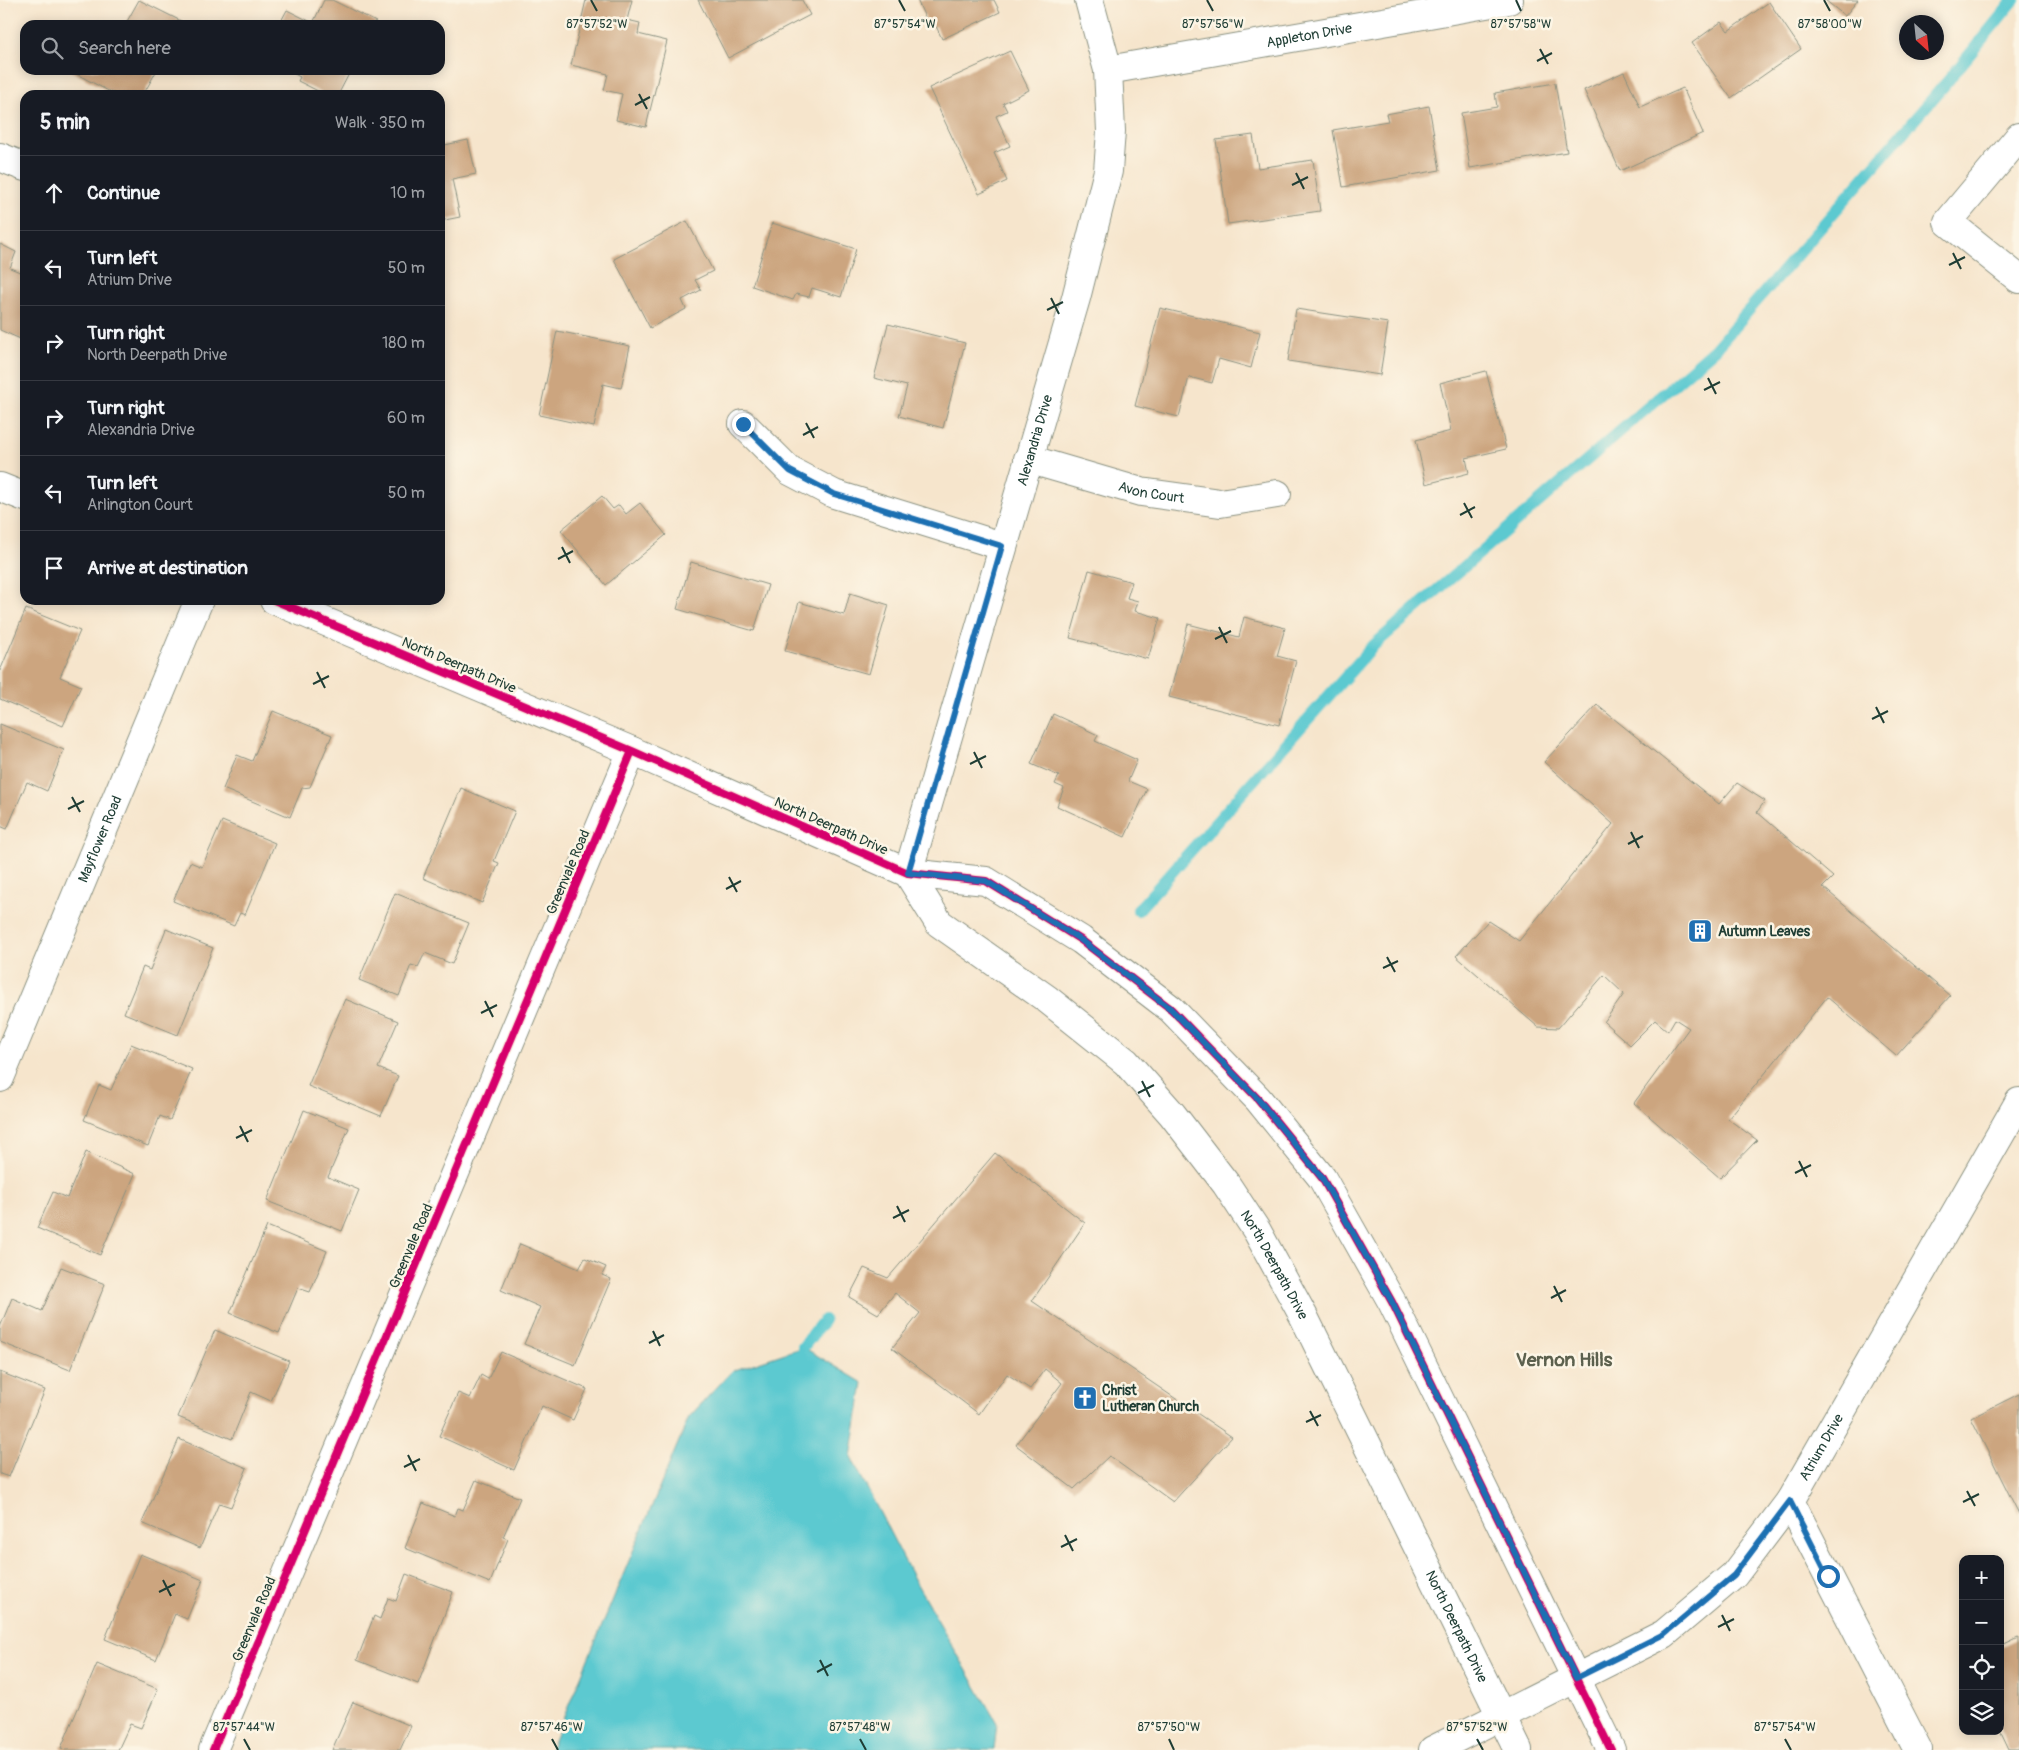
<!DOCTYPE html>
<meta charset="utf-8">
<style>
:root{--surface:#171b24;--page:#242831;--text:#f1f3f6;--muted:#9ea1a6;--line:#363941}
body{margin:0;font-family:Pangolin,sans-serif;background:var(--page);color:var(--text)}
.controls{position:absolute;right:15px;bottom:15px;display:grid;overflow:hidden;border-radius:10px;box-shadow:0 2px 12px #0003}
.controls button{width:45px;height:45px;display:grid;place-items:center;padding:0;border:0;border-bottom:1px solid var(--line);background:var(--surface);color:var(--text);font:25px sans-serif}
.compass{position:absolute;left:1899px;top:15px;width:45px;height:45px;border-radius:50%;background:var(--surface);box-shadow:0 2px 12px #0003;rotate:153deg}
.stop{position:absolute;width:15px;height:15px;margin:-11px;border:4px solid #1f6fb2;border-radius:50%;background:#fff}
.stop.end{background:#1f6fb2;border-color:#fff;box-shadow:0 1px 5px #0008}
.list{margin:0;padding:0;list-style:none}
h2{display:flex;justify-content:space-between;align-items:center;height:65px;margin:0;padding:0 20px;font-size:21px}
h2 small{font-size:16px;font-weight:400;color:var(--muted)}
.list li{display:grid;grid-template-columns:32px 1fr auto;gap:15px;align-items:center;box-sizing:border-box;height:75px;padding:0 20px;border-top:1px solid var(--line)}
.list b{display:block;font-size:19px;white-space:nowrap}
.list p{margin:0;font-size:16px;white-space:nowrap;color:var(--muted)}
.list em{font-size:16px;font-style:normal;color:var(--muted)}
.icon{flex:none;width:28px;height:28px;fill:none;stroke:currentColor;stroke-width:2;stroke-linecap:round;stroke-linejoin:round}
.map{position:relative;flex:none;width:2019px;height:1750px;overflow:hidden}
.search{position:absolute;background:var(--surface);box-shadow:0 2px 12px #0003;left:20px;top:20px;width:425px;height:55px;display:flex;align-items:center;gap:12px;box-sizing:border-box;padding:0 18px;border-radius:15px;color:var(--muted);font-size:19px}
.panel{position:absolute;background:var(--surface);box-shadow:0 2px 12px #0003;left:20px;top:90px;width:425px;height:515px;border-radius:15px}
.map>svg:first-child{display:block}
</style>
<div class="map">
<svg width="2019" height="1750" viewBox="0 0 2019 1750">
<rect width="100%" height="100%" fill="#fcf5e5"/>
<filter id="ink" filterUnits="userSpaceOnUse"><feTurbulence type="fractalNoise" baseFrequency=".02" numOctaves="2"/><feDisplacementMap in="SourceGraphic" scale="10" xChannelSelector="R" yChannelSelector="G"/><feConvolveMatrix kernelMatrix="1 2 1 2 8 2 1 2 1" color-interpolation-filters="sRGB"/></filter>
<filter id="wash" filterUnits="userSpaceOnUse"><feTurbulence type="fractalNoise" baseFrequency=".0096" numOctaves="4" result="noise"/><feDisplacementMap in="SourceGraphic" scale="20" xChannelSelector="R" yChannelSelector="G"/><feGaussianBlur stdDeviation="1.12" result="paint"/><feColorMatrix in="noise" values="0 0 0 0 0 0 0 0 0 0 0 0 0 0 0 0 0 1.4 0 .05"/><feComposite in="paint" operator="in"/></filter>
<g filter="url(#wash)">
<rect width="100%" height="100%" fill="#f6e5cc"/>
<path fill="#5cc9d0" stroke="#3e8382" d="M803,1347L863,1383L851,1457L914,1579L997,1723L994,1750H550L689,1417L732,1371Z"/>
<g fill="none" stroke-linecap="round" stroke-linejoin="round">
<path stroke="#5cc9d0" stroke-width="12" d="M1138,910L1374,645L1715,349L1947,82L2014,0
M803,1347L824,1320"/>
</g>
<g id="blocks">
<path fill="#cca57f" d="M139,0L183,22L181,25H125Z
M324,0H332L376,22L374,25H279L287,10L313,23Z
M586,0H632L627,20L640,23L638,34L667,41L646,127L616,120L622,94L604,90L608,74L571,65Z
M698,0H802L810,15L728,58Z
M917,0H994L1000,12L942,39L936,26L930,28Z
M1825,0H1858L1845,16Z
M1769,2L1801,49L1731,98L1692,43L1721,22L1728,31Z
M1010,51L1029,90L1003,103L1007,111L996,116L1010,146L994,153L1007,181L979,194L929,88Z
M69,70H157L143,95H116Z
M287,70H351L338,95H326L298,81L300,77Z
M1624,72L1640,107L1683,88L1703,133L1620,171L1584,90Z
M1555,83L1567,152L1470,168L1461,113L1497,107L1495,93Z
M1429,106L1440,170L1343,187L1333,130L1388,121L1386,114Z
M1253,135L1258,168L1313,160L1320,211L1228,224L1216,140Z
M468,140L476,174L452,179L460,217L440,221V146Z
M687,221L713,271L695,280L701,290L682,300L686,309L650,328L614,259Z
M772,223L856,249L841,297L812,288L809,297L796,294L793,300L752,286Z
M0,244L16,252L10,268L25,274V341L0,330Z
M1160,308L1260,332L1251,368L1219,359L1212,383L1189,377L1179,417L1135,406Z
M1296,309L1388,323L1380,375L1288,361Z
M888,324L965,343L943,428L899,416L907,386L874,378Z
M557,331L630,346L621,388L603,384L594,427L539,415Z
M1486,371L1506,449L1466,458L1469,473L1426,484L1416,440L1451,431L1440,383Z
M602,496L613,509L619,505L626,514L640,503L666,535L606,585L561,530Z
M691,562L768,585L754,631L677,609Z
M1089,570L1132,582L1127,598L1138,601L1135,611L1160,618L1148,659L1070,638Z
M850,593L889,605L869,674L785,651L799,602L844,615Z
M26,609L80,631L60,677L81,686L63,726L0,699V671Z
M1244,617L1285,628L1277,656L1296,661L1279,725L1169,697L1188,624L1239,637Z
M1597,705L1719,804L1737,783L1765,801L1757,812L1833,877L1823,887L1950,996L1896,1056L1827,997L1728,1119L1757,1140L1720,1178L1634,1103L1689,1028L1675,1019L1668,1031L1655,1020L1630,1045L1604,1022L1624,994L1604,975L1558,1028L1538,1027L1456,956L1488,921L1519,941L1613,824L1544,762Z
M273,711L332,735L310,787L302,788L290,817L223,789L237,755L252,761Z
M1053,714L1098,735L1095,741L1137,760L1128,781L1147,789L1125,837L1057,806L1064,788L1055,784L1059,776L1031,764Z
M0,724L64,750L47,791L27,782L7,829L0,826Z
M461,788L515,811L494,861L499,863L482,903L423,878Z
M222,821L275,843L245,915L240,913L234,926L173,901L190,862L202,867Z
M395,893L469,923L452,964L425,953L418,967L411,965L399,996L359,980Z
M166,929L213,948L178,1035L124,1013L143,967L150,970Z
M345,999L398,1021L378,1068L398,1076L381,1116L308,1086Z
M131,1044L192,1069L170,1120L160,1116L148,1146L84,1120L99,1085L111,1090Z
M304,1110L349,1128L328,1177L359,1190L342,1231L267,1201Z
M86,1152L135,1174L100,1255L37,1228L53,1192L67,1198Z
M995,1153L1085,1223L1032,1301L1232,1437L1173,1502L1109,1456L1074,1489L1016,1445L1062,1383L1045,1369L1030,1389L1007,1374L979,1414L892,1348L920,1313L895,1293L878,1314L849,1297L864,1268L888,1278Z
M267,1226L327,1251L310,1292L298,1288L279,1333L230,1313Z
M520,1244L579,1269L585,1258L606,1267L602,1275L611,1279L575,1365L524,1344L540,1307L501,1290Z
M61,1267L105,1284L70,1370L0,1342V1327L12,1298L42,1311Z
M215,1330L289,1361L271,1401L251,1392L232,1439L178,1417Z
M501,1352L587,1389L573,1420L542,1406L514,1470L439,1436L458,1393L470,1398L481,1375L488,1379Z
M0,1372L45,1390L9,1477L0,1474Z
M2019,1394V1514L1971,1418Z
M179,1439L247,1468L231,1507L219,1503L200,1548L142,1523Z
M476,1480L520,1498L503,1537L508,1539L490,1583L405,1548L423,1503L455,1516L458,1508L463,1510Z
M140,1554L203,1580L187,1619L175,1614L156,1660L105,1639Z
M406,1574L453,1592L418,1684L357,1660L374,1616L380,1619L388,1598L396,1601Z
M2019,1638V1750H2009L2000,1731V1647Z
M97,1664L158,1689L141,1728L130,1724L118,1750H65L61,1748Z
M353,1702L411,1726L400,1750H332Z"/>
</g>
</g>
<g filter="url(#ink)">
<use href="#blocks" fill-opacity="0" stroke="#8a9180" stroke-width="1"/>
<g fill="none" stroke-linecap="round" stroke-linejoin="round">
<defs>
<g id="minor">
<path id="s1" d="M1108,70L1509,0"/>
<path d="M2019,137L1948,222L2019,279"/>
<path d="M0,157L25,167"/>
<path d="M743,424L790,471L834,494L1002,546"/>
<path id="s2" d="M1028,459L1141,492L1220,503L1277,494"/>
<path d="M0,487L25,497"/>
<path d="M274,600L632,751L908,873L986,881L1081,940L1171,1009L1258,1099L1322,1178L1392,1302L1611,1750"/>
<path id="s3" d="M908,873L939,923L1047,999L1126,1062L1172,1114L1226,1184L1257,1231L1304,1317L1518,1750"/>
<path id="s4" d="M908,873L1076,298L1108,171L1111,131L1108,70L1089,0"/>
<path id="s5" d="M0,1078L199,600"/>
<path d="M1790,1501L1918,1750"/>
<path d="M213,1750L632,751"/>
<path id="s6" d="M1433,1750L1664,1634L1734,1575L1790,1501L2019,1102"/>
</g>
</defs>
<use href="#minor" stroke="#8a9180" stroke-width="30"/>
<use href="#minor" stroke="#fff" stroke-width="28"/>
<defs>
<path id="cycleway" d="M274,600L632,751L908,873L986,881L1081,940L1171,1009L1258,1099L1322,1178L1392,1302L1611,1750
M213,1750L632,751"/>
</defs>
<use href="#cycleway" stroke="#fcf5e5" stroke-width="11"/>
<use href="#cycleway" stroke="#d6006c" stroke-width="8"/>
</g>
</g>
<g fill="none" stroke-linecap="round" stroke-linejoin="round" filter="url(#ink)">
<path stroke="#1f6fb2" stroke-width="6" d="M743,424L790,471L834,494L1002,546L908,873L986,881L1081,940L1171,1009L1258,1099L1322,1178L1392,1302L1576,1678L1664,1634L1734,1575L1790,1501L1828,1576"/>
</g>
<path fill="none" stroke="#1f3d34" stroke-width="2" d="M591,0L597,11M899,0L905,11M1207,0L1213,11M1516,0L1521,11M1824,0L1830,11M1540,49L1548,64M1537,61L1552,53M639,94L647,109M635,105L650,97M1296,173L1304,189M1292,185L1308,177M1953,253L1961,269M1949,265L1965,257M1051,298L1059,314M1047,310L1063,302M1708,378L1716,394M1704,390L1720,382M806,423L814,438M803,435L818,427M1464,503L1472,518M1460,515L1475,507M562,547L570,563M558,559L573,551M1219,627L1227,643M1215,639L1231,631M317,672L325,688M313,684L329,676M1876,707L1884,723M1872,719L1888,711M974,752L982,768M970,764L986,756M72,797L80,812M68,809L84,801M1631,832L1639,848M1628,844L1643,836M729,877L737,892M726,889L741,881M1387,957L1395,972M1383,968L1398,961M485,1001L493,1017M481,1013L497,1005M1142,1081L1150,1097M1138,1093L1154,1085M240,1126L248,1142M236,1138L252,1130M1799,1161L1807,1177M1795,1173L1811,1165M897,1206L905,1222M893,1218L909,1210M1554,1286L1562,1302M1551,1298L1566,1290M653,1331L660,1346M649,1343L664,1335M1310,1411L1318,1426M1306,1422L1321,1415M408,1455L416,1471M404,1467L420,1459M1967,1491L1975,1506M1963,1502L1979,1494M1065,1535L1073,1551M1061,1547L1077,1539M163,1580L171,1596M159,1592L175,1584M1722,1615L1730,1631M1718,1627L1734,1619M820,1660L828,1676M817,1672L832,1664M244,1739L250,1750M552,1739L558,1750M860,1739L866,1750M1169,1739L1174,1750M1477,1739L1483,1750M1785,1739L1791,1750"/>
<defs>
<symbol id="building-square" viewBox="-11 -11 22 22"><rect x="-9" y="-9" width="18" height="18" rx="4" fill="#1f6fb2" stroke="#fcf5e5"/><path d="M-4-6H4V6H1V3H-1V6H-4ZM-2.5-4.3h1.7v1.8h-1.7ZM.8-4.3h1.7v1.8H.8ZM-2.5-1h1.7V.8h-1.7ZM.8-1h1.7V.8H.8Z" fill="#fff"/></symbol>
<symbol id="church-square" viewBox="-11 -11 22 22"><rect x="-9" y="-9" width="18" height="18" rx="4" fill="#1f6fb2" stroke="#fcf5e5"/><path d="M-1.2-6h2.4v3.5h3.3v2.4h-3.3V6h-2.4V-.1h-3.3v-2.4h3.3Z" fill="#fff"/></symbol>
</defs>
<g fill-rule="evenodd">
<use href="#building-square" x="1686" y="917" width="28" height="28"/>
<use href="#church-square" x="1071" y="1384" width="28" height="28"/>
</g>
<g text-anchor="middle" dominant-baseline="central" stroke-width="5" stroke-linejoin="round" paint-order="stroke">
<g font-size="14" fill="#1f3d34" stroke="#fcf5e5">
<text stroke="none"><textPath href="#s1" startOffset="204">Appleton Drive</textPath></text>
<text stroke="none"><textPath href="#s4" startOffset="451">Alexandria Drive</textPath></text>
<text stroke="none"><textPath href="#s2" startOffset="128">Avon Court</textPath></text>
<text transform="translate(459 665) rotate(23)">North Deerpath Drive</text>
<text transform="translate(831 826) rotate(24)">North Deerpath Drive</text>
<text stroke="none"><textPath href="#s5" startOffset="259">Mayflower Road</textPath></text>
<text transform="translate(568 872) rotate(-67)">Greenvale Road</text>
<text transform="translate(411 1246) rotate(-67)">Greenvale Road</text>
<text stroke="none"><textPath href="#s3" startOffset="544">North Deerpath Drive</textPath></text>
<text stroke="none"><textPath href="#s6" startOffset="505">Atrium Drive</textPath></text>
<text transform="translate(254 1619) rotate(-67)">Greenvale Road</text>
<text stroke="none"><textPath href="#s3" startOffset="949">North Deerpath Drive</textPath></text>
</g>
<g font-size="14" font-weight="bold" fill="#1f3d34" stroke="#fcf5e5" text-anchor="start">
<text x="1718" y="931">Autumn Leaves</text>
<text x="1102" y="1390">Christ<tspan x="1102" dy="16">Lutheran Church</tspan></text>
</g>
<g font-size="19" font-weight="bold" fill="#5c614e" stroke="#fcf5e5">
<text x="1564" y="1360">Vernon Hills</text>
</g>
</g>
<g font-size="12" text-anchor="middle" fill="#1f3d34" stroke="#fcf5e5" stroke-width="5" stroke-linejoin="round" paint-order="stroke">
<text x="597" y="28">87°57'52"W</text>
<text x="905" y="28">87°57'54"W</text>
<text x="1213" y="28">87°57'56"W</text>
<text x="1521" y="28">87°57'58"W</text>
<text x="1830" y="28">87°58'00"W</text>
<text x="244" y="1731">87°57'44"W</text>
<text x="552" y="1731">87°57'46"W</text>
<text x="860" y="1731">87°57'48"W</text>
<text x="1169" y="1731">87°57'50"W</text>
<text x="1477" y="1731">87°57'52"W</text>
<text x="1785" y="1731">87°57'54"W</text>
</g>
</svg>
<div class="controls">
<button>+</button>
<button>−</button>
<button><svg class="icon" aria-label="locate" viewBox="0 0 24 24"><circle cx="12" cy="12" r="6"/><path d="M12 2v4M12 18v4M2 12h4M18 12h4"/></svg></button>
<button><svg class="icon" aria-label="layers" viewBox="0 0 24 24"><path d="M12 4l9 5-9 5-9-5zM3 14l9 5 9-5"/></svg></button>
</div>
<svg class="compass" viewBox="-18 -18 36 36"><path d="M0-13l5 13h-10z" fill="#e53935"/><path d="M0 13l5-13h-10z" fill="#9ea1a6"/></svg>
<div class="stop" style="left:1828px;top:1576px"></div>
<div class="stop end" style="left:743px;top:424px"></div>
<div class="search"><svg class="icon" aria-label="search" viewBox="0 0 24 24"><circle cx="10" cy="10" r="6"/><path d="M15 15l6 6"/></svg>Search here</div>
<section class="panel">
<h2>5 min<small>Walk · 350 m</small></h2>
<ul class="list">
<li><svg class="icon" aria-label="ahead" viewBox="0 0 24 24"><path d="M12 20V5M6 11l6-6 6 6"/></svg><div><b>Continue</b></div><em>10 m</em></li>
<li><svg class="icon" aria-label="left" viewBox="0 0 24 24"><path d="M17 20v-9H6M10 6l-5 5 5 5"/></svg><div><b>Turn left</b><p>Atrium Drive</p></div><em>50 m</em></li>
<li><svg class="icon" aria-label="right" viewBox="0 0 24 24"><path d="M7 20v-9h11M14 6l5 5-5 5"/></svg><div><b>Turn right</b><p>North Deerpath Drive</p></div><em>180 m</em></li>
<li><svg class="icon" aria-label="right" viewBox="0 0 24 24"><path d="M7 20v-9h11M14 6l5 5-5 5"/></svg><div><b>Turn right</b><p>Alexandria Drive</p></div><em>60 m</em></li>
<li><svg class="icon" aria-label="left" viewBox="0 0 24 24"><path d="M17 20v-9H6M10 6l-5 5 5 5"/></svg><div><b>Turn left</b><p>Arlington Court</p></div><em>50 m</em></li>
<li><svg class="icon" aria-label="arrive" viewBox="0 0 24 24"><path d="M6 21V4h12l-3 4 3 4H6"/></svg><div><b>Arrive at destination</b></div></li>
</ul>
</section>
</div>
